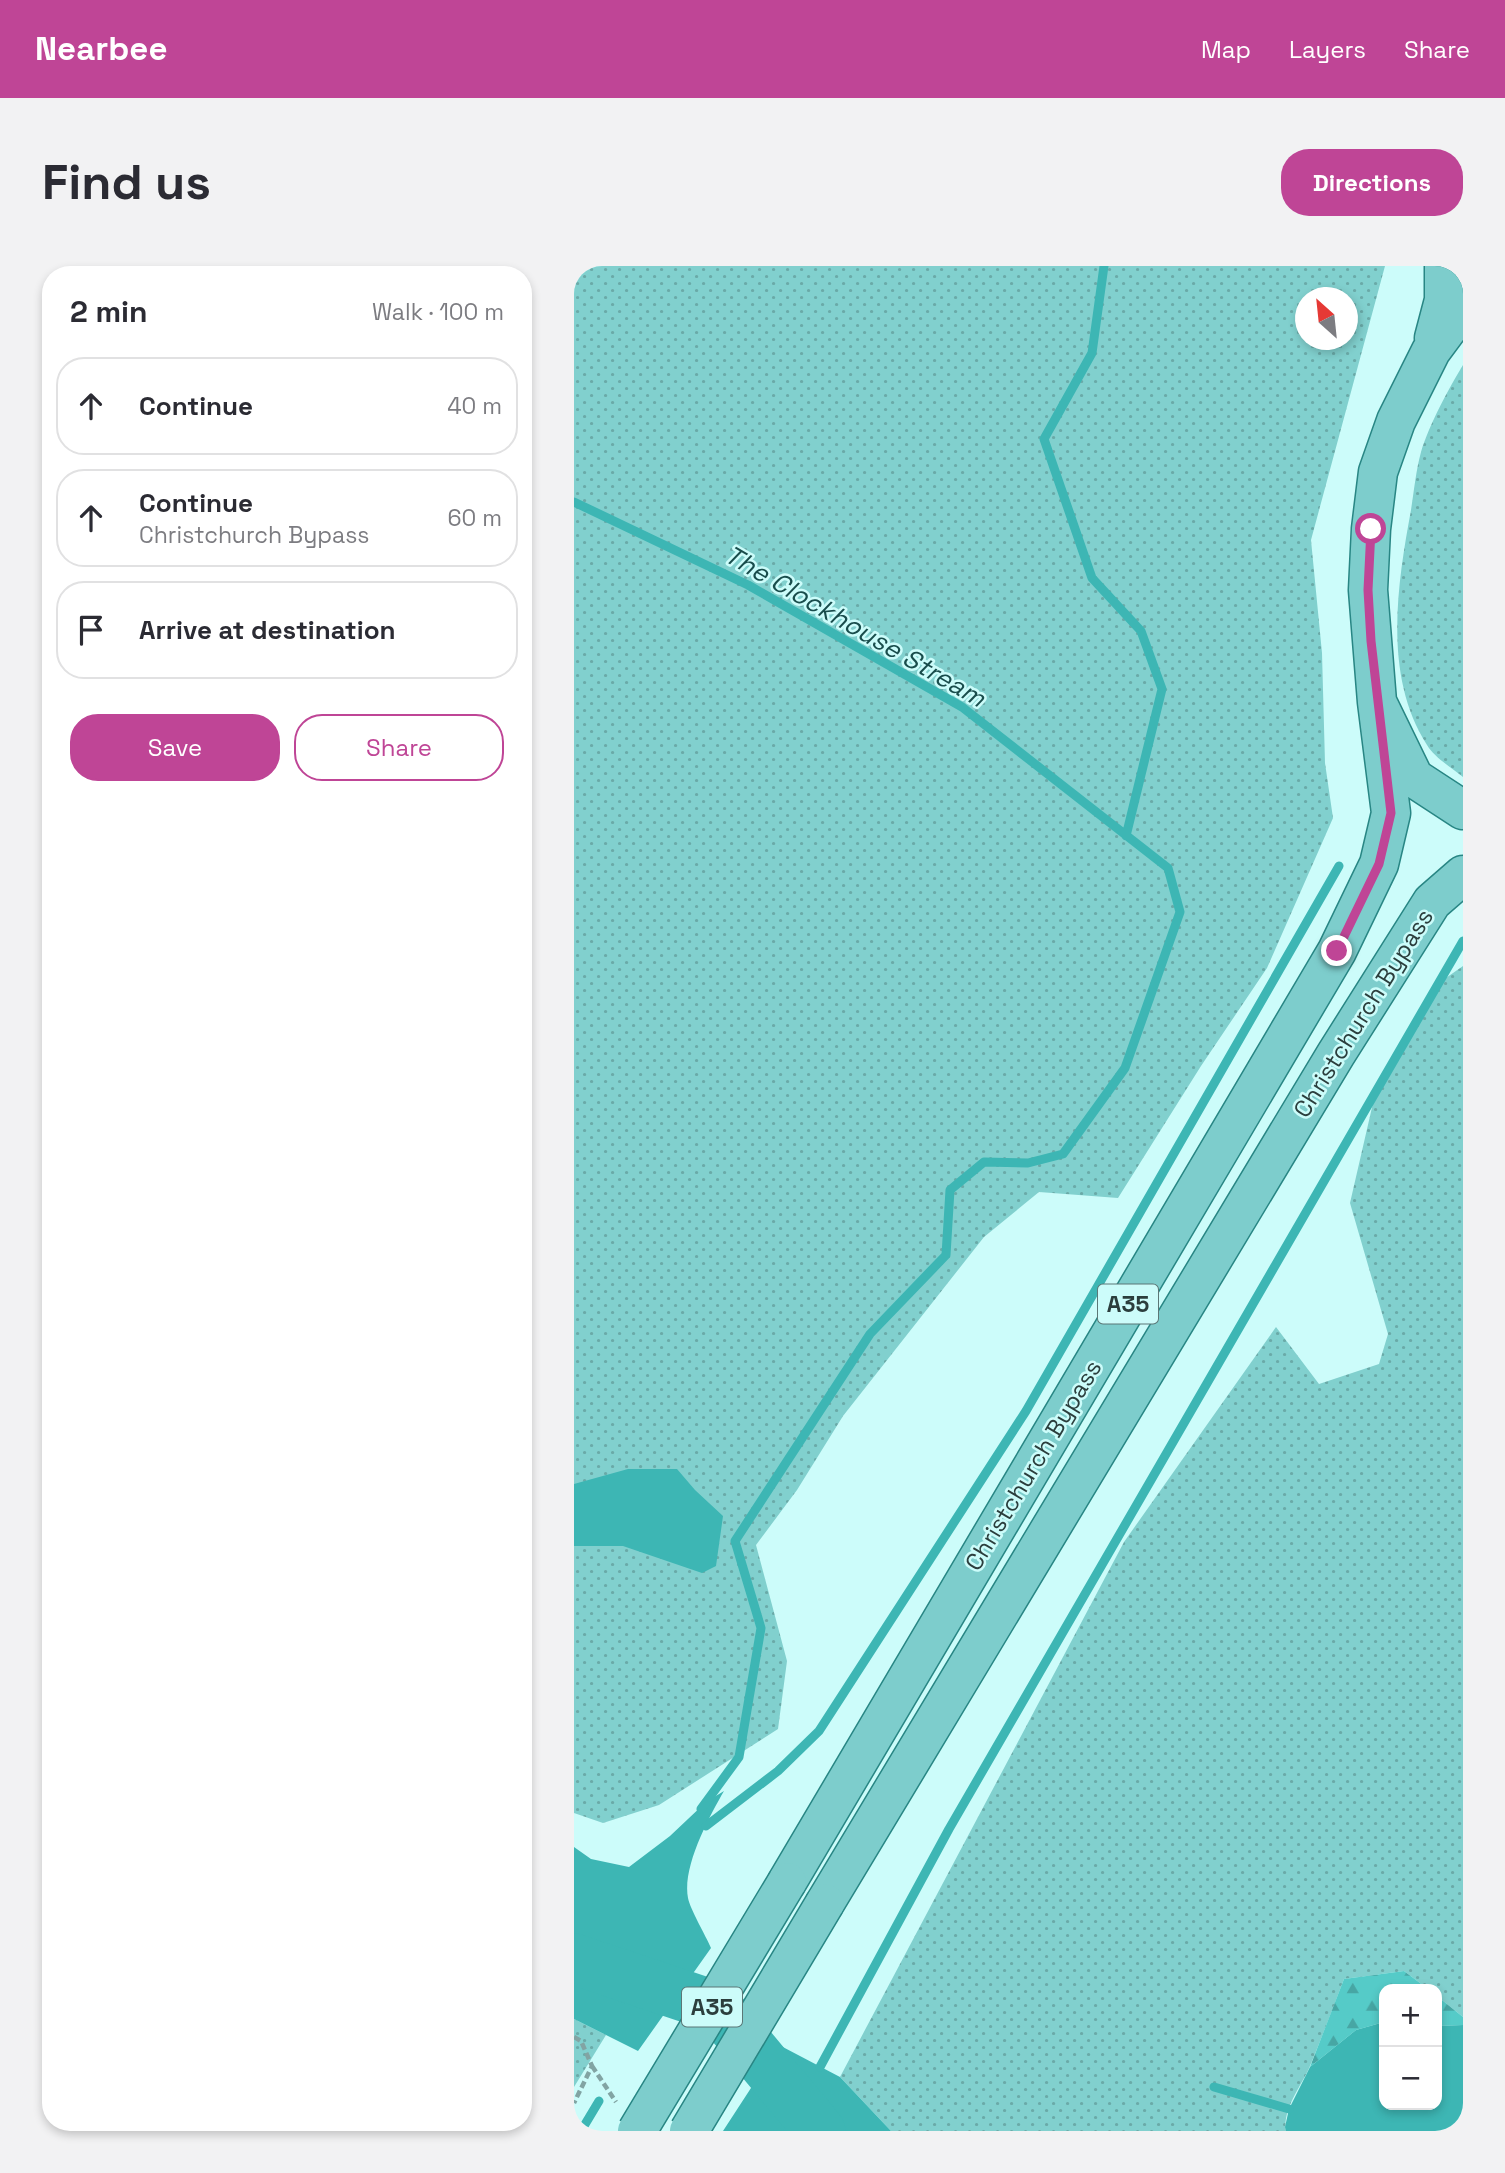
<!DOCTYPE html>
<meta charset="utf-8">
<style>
:root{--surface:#fff;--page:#f2f2f3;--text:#2b2b33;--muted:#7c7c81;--line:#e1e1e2;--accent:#bf4596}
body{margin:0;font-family:"Space Grotesk",sans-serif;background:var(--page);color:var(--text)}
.controls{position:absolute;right:21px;bottom:21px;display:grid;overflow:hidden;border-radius:14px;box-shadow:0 4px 10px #0003}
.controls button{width:63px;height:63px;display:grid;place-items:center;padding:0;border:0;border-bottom:2px solid var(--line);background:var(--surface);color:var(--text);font:35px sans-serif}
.compass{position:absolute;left:721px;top:21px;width:63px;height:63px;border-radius:50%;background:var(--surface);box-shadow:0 4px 10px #0003;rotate:333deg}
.stop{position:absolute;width:21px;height:21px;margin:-16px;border:5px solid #bf4596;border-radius:50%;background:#fff}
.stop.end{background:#bf4596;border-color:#fff;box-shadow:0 2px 7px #0008}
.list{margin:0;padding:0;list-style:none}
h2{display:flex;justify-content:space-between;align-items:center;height:91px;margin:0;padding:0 28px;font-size:30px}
h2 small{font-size:23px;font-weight:400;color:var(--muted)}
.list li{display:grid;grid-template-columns:46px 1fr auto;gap:21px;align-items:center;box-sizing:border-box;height:98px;margin:0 14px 14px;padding:0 14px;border:2px solid var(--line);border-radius:28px}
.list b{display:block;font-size:26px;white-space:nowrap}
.list p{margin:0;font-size:23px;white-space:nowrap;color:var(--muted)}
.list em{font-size:23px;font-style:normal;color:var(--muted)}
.actions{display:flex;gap:14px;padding:21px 28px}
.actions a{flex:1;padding:16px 0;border:2px solid var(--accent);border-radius:28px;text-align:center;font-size:24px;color:var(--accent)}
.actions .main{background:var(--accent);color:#fff}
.icon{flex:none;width:38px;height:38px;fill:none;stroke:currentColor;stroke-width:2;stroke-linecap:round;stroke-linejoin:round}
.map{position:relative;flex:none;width:889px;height:1865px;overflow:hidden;border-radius:28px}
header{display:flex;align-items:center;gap:42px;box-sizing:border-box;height:98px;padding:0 35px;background:var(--accent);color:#fff}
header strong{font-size:33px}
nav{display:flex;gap:38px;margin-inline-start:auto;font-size:24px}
.intro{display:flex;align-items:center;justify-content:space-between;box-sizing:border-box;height:168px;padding:0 42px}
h1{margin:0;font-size:49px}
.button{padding:18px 32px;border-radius:28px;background:var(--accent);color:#fff;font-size:24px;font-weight:700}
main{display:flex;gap:42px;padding:0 42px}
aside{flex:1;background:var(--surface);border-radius:28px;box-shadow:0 4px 10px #0003}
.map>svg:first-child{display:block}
</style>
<header>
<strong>Nearbee</strong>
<nav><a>Map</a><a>Layers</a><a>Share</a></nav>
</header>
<div class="intro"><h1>Find us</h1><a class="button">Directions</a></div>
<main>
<aside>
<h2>2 min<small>Walk · 100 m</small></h2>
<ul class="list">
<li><svg class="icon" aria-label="ahead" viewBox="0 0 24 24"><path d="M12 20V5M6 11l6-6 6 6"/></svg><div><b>Continue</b></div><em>40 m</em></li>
<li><svg class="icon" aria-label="ahead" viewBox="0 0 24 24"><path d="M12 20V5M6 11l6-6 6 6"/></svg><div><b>Continue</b><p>Christchurch Bypass</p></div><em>60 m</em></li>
<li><svg class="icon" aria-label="arrive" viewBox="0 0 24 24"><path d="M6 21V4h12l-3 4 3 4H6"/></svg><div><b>Arrive at destination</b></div></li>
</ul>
<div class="actions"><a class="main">Save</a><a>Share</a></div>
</aside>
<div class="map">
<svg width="889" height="1865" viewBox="0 0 889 1865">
<defs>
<pattern id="green-dots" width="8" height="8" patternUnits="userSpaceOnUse" patternTransform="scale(1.75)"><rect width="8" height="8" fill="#81d0ce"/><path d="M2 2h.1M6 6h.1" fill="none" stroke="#6aaaa8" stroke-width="1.8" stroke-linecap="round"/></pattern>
<pattern id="forest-firs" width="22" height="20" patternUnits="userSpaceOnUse" patternTransform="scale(1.75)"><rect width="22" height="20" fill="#55cbc8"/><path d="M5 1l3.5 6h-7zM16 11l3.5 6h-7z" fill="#47a6a4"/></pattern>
</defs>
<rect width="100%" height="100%" fill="#ccfcfa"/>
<path fill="url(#green-dots)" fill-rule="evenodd" d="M0,0H811L737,274L748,387L751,497L759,552L693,702L627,800L544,932L465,926L410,971L269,1150L223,1224L182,1279L213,1395L204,1463L85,1539L29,1557L0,1547ZM732,32H774V74H732Z
M889,99V511C878,502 861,492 853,479C809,410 823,320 837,244C840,225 842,204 847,186C855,159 875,122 889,99Z
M889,700V1751L863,1730V1723H854L830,1705L770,1713C759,1742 748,1771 736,1800C728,1819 708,1843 712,1865H317L266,1811L550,1276L702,1061L745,1118L805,1098L814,1068L776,937L802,824L869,714Z
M0,1753L32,1769L0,1821Z"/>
<path fill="url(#forest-firs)" d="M830,1705L854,1723H810V1756L782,1764L736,1801L770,1713Z
M863,1730L889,1751V1759L863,1760Z"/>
<path fill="#3db6b4" d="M54,1203H103L121,1224L149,1250L142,1300L128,1307L49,1280H0V1218Z
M150,1525C135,1551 108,1601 114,1632C116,1643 132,1670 137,1682L64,1785L0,1753V1581L17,1593L55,1601L96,1570L132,1536Z
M810,1756V1839H863V1760L889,1759V1865H712L711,1861L715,1843L736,1801L782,1764Z
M205,1779L266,1811L317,1865H149Z"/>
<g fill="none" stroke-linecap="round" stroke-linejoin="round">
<path stroke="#3db6b4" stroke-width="9" d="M530,0L518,87L470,173L518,312L567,365L588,423L552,570
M0,236L174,319L388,441L594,602L606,646L551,802L489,888L454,897L410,896L376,924L372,989L296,1068L161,1275L187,1362L165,1491L127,1543
M132,1560L204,1505L245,1465L452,1145L765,600
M246,1801L375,1563L889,675
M640,1821L715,1843
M7,1865L25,1835"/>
<path stroke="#3db6b4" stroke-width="51" d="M0,1693L143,1741L246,1865"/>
<defs>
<path id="major" d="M889,42L857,85L822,155L804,206L797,263L794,324L803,436L840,512L889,544
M860,72L870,34V0
M213,1616L763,685L805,598L817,547L803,436
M251,1637L762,788L858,636L889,609"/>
</defs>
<use href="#major" stroke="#288684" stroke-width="41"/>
<path stroke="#82a4a3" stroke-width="4.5" stroke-dasharray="7 3.5" stroke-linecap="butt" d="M0,1771L7,1775L18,1800L0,1837
M18,1800L42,1836"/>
<use href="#major" stroke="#7dcdcc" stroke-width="38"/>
<defs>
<path id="major-bridge" d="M63,1865L213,1616
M115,1865L251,1637"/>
</defs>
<use href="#major-bridge" stroke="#288684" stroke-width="41" stroke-linecap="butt"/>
<use href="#major-bridge" stroke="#7dcdcc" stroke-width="38"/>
</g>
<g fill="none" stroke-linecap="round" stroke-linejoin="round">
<path stroke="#bf4596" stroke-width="9" d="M763,685L805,598L817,547L797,375L794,324L797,263"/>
</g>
<g text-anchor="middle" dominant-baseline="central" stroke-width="5" stroke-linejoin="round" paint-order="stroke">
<g fill="#ccfcfa" stroke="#5b7776" stroke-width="2">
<rect x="524" y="1018.5" width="60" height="39" rx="5"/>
<rect x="108" y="1721.5" width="60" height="39" rx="5"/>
</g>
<g font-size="23" font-weight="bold" fill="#2b3e3d">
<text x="554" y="1038">A35</text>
<text x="138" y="1741">A35</text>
</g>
<g font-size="24" fill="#2b3e3d" stroke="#ccfcfa">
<text transform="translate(789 747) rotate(-58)">Christchurch Bypass</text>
<text transform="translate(459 1199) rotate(-59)">Christchurch Bypass</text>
</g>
<g font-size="26" font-style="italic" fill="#194d4c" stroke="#ccfcfa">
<text transform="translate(281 360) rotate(30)">The Clockhouse Stream</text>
</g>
</g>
</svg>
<div class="controls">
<button>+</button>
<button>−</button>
</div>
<svg class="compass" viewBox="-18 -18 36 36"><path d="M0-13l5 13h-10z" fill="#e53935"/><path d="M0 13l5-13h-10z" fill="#7c7c81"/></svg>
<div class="stop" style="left:797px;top:263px"></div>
<div class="stop end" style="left:763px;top:685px"></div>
</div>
</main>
